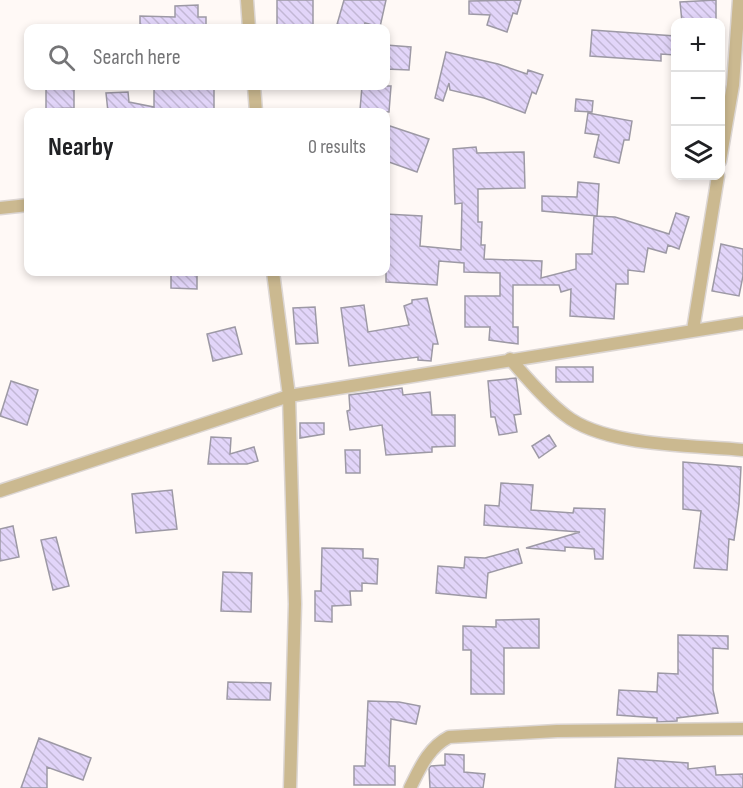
<!DOCTYPE html>
<meta charset="utf-8">
<style>
:root{--surface:#fff;--page:#f6f6f6;--text:#202124;--muted:#757577;--line:#e0e0e0}
body{margin:0;font-family:"Sofia Sans Condensed",sans-serif;background:var(--page);color:var(--text)}
.controls{position:absolute;right:18px;top:18px;display:grid;overflow:hidden;border-radius:12px;box-shadow:0 3px 9px #0003}
.controls button{width:54px;height:54px;display:grid;place-items:center;padding:0;border:0;border-bottom:2px solid var(--line);background:var(--surface);color:var(--text);font:30px sans-serif}
.list{margin:0;padding:0;list-style:none}
h2{display:flex;justify-content:space-between;align-items:center;height:78px;margin:0;padding:0 24px;font-size:26px}
h2 small{font-size:20px;font-weight:400;color:var(--muted)}
.icon{flex:none;width:33px;height:33px;fill:none;stroke:currentColor;stroke-width:2;stroke-linecap:round;stroke-linejoin:round}
.map{position:relative;flex:none;width:743px;height:788px;overflow:hidden}
.search{position:absolute;background:var(--surface);box-shadow:0 3px 9px #0003;left:24px;top:24px;width:366px;height:66px;display:flex;align-items:center;gap:15px;box-sizing:border-box;padding:0 21px;border-radius:12px;color:var(--muted);font-size:22px}
.panel{position:absolute;background:var(--surface);box-shadow:0 3px 9px #0003;left:24px;top:108px;width:366px;height:168px;border-radius:12px}
.map>svg:first-child{display:block}
</style>
<div class="map">
<svg width="743" height="788" viewBox="0 0 743 788">
<defs>
<pattern id="building-back-hatch" width="6" height="6" patternUnits="userSpaceOnUse" patternTransform="scale(1.5)"><rect width="6" height="6" fill="#e2d5f9"/><path d="M-1 5l2 2M0 0l6 6M5-1l2 2" fill="none" stroke="#c2b7d5"/></pattern>
</defs>
<rect width="100%" height="100%" fill="#fff9f6"/>
<path fill="url(#building-back-hatch)" stroke="#9d99a5" stroke-width="1.5" d="M277,0H313V28H277Z
M344,0H386L380,27L365,23L363,28H336Z
M521,0L517,14L513,13L507,32L487,25L490,15L469,14V1Z
M716,0V22H682L680,2Z
M198,5V17H206V28H140V16L175,17V6Z
M592,30L675,36V55L661,54V61L590,56Z
M386,45L411,47L409,70L386,69Z
M446,52L498,64L527,74L528,70L543,75L536,94L532,92L525,113L484,98L450,90L449,83L443,101L435,98Z
M46,86H74V108L46,109Z
M154,86L214,88V112H108L106,93L128,92L129,102L154,107Z
M362,86H391L389,112L360,110Z
M576,99L593,101L592,112L575,111Z
M588,113L632,121L629,140H624L619,163L594,157L599,135L585,133Z
M390,126L429,139L417,172L386,161V138Z
M476,147L477,153L524,152L525,188L478,189V222H482L481,245H485L484,259L542,261L541,278L576,269V254H592L594,216L615,217L669,234L676,213L689,217L679,249L668,245L666,253L648,248L644,272L628,270V284H616L614,319L570,316L571,289L561,292L559,285H513V327H518V344L489,340L490,327H465V296H500V273L464,272V263L439,261L437,285L386,282V214L422,216L420,246L461,250L462,203L455,204L453,149Z
M578,182L599,184L597,216L542,211V196L577,197Z
M721,244L743,249V276L739,296L712,291Z
M171,272H197V289L171,288Z
M427,298L438,344H433L431,361L418,360V357L349,366L341,308L364,305L368,332L409,325L404,306L412,303V300Z
M315,307L318,343L296,344L293,308Z
M235,327L242,354L213,361L207,334Z
M556,367H593V382H556Z
M516,378L521,414L514,415L517,432L499,435L495,417H491L488,381Z
M11,381L38,390L27,425L0,416Z
M402,388L403,395L430,392L432,415H455V446L432,447V452L386,455L382,425L350,430L347,411L350,410L349,395Z
M300,423H324V434L300,438Z
M549,435L556,446L539,458L532,446Z
M211,437L231,438L230,454L254,447L258,461L247,464H208Z
M345,450H360V473H346Z
M683,462L741,467L739,504L734,540L729,539L727,570L694,568L701,511L683,509Z
M501,483L533,485L531,510L573,513L574,508L605,509L603,559H595L594,549L565,547V551L526,548L580,532L484,525L485,505L499,506Z
M172,490L177,529L136,533L132,494Z
M13,526L19,557L0,561V529Z
M56,537L69,586L53,590L41,540Z
M322,548L363,549V558L378,559L377,584L362,583V591H350L351,605L332,606V622L315,621V591H321Z
M518,549L522,563L488,573L486,598L436,593L438,566L464,568L465,557L485,558Z
M223,572L252,573L251,612L221,611Z
M539,619V648H504V694H471V650H463V626L496,627V620Z
M678,635L728,636V649L713,648V690L718,713L677,718V721L657,722V718L617,715L619,690L657,692L658,673L678,674Z
M228,682L271,683L270,700L227,699Z
M368,701L399,702L420,706L416,724L391,719L389,766H395V785H354V766H365Z
M39,738L91,758L83,780L47,767V788H21Z
M445,754L464,755V772L485,774L483,788H430L429,768L431,766L445,765Z
M618,758L688,763V769L715,766L716,775L743,774V788H615Z"/>
<g fill="none" stroke-linecap="round" stroke-linejoin="round">
<defs>
<path id="street" d="M247,0L249,28
M254,86L256,112
M720,161L733,85L739,0
M0,208L28,205
M273,272L289,396L295,604L290,788
M693,330L718,176
M510,359C527,378 544,399 565,415C605,447 693,445 743,450
M0,491L289,396L743,323
M410,788C420,768 428,748 449,737L557,731L743,729"/>
</defs>
<use href="#street" stroke="#dcd6d3" stroke-width="15"/>
<use href="#street" stroke="#cbb990" stroke-width="12"/>
</g>
</svg>
<div class="controls">
<button>+</button>
<button>−</button>
<button><svg class="icon" aria-label="layers" viewBox="0 0 24 24"><path d="M12 4l9 5-9 5-9-5zM3 14l9 5 9-5"/></svg></button>
</div>
<div class="search"><svg class="icon" aria-label="search" viewBox="0 0 24 24"><circle cx="10" cy="10" r="6"/><path d="M15 15l6 6"/></svg>Search here</div>
<section class="panel">
<h2>Nearby<small>0 results</small></h2>
<ul class="list">
</ul>
</section>
</div>
